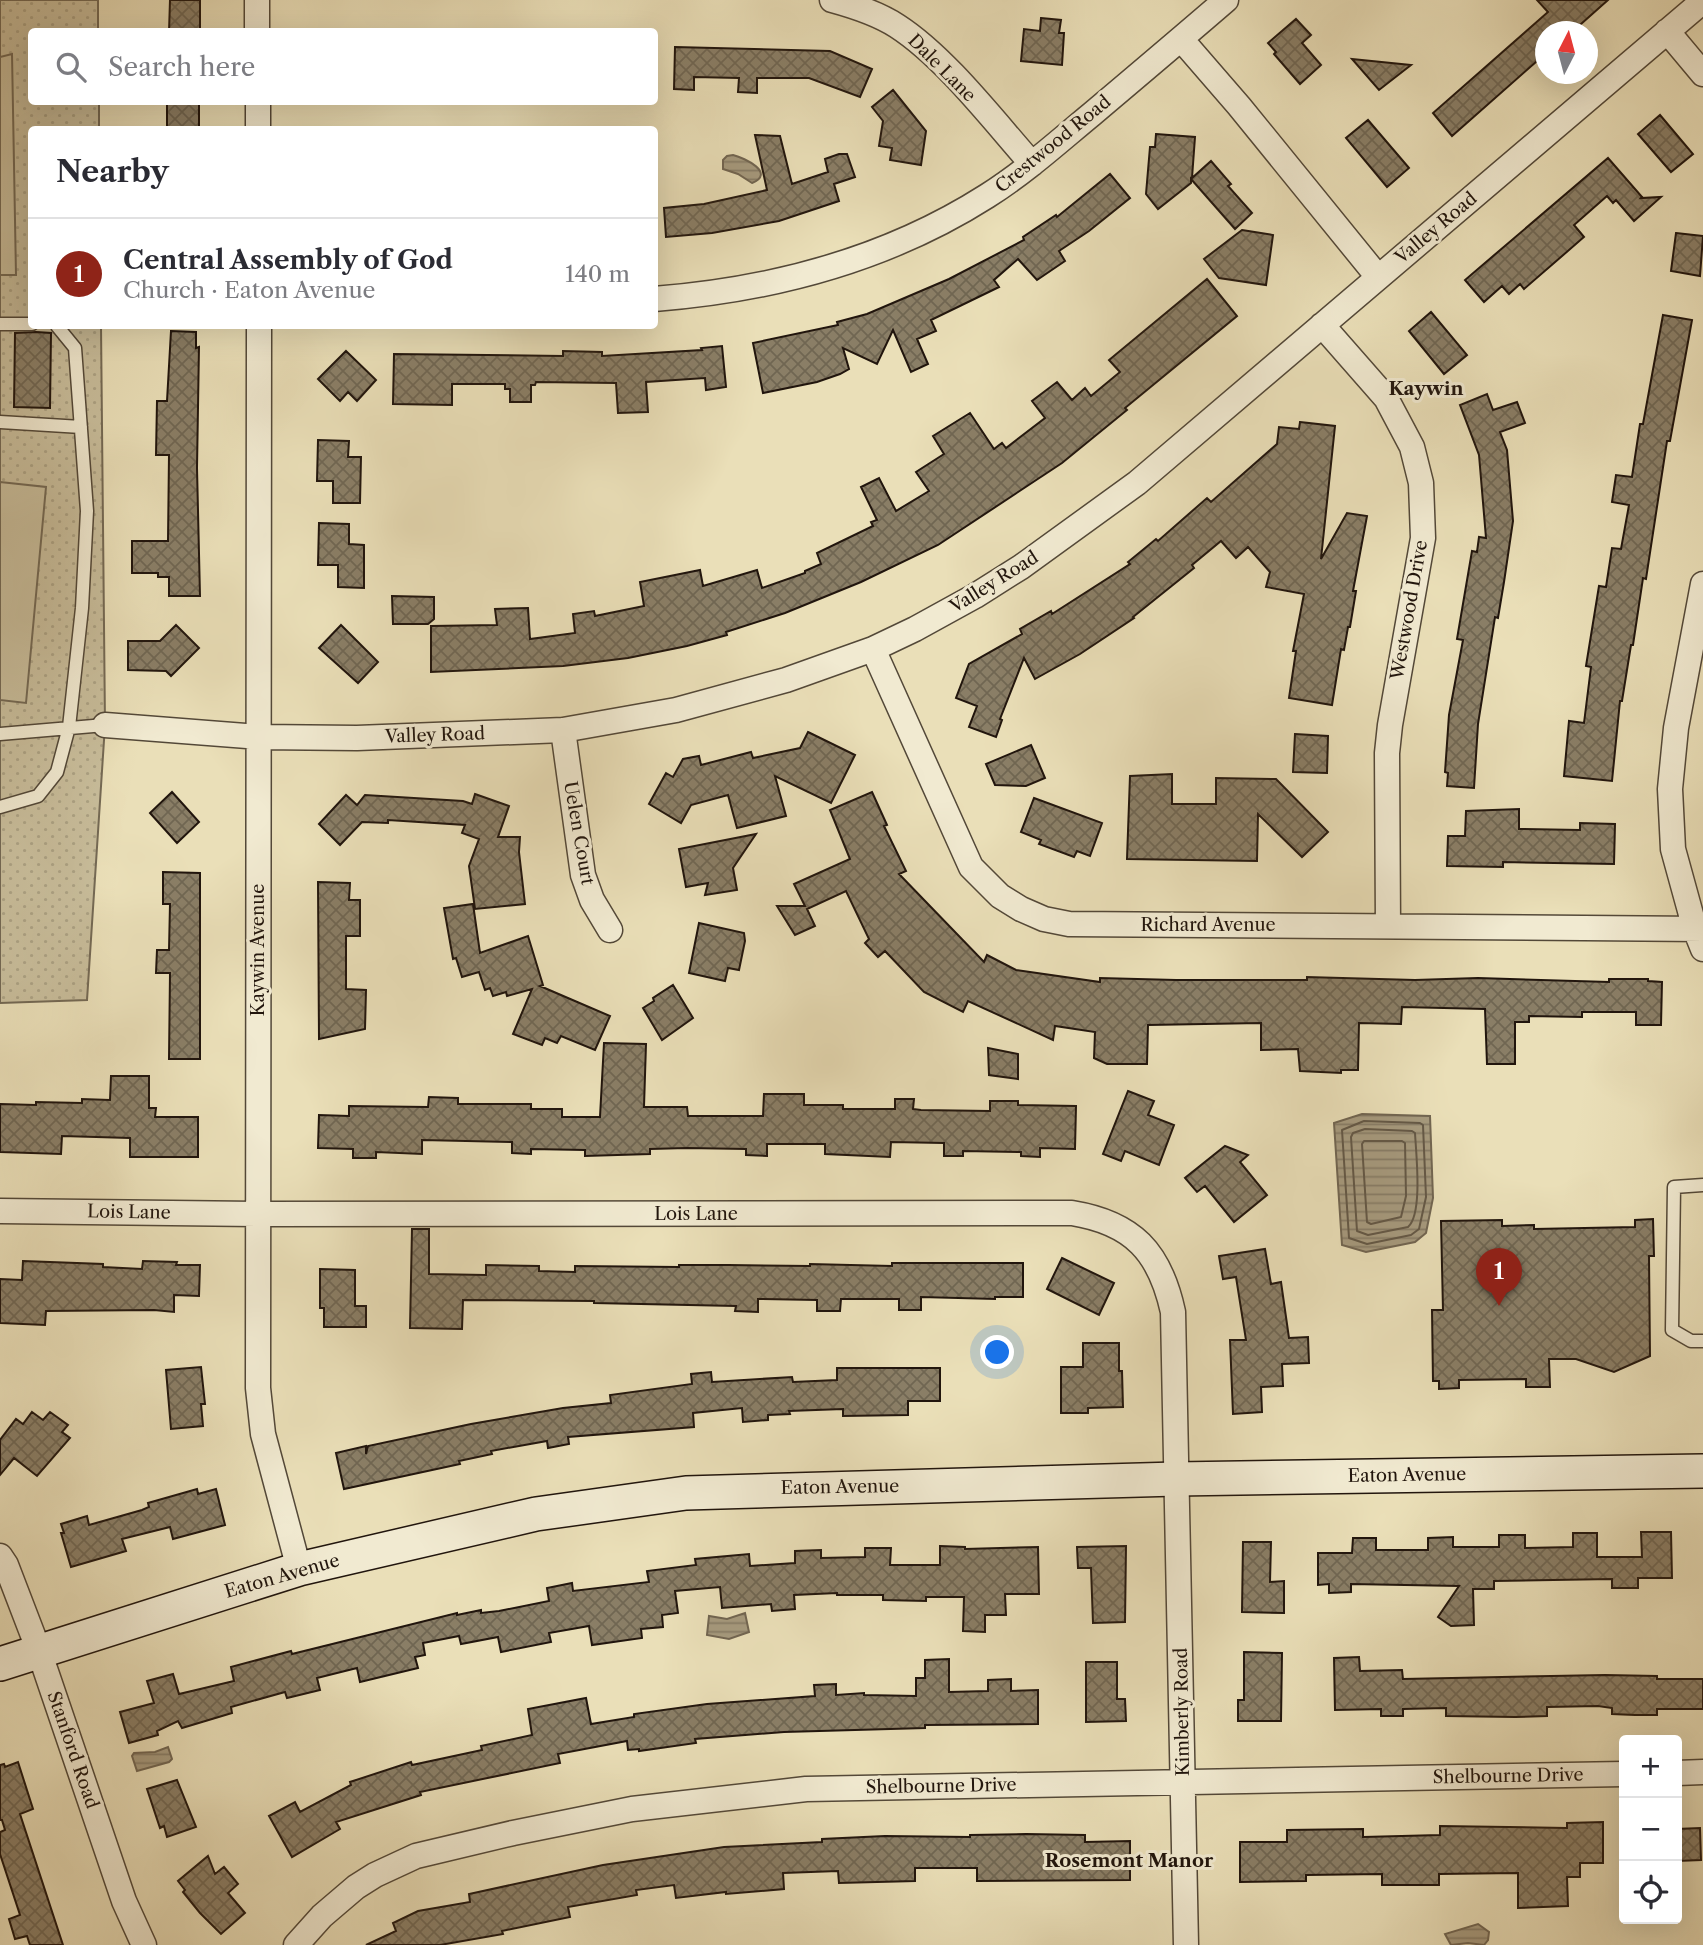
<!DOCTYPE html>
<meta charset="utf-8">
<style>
:root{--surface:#fff;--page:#f2f2f3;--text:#2b2b33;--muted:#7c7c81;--line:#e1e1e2;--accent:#8f2418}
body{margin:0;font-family:"Libre Caslon Text",serif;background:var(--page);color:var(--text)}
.controls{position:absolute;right:21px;bottom:21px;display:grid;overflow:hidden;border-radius:7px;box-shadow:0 7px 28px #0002}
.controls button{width:63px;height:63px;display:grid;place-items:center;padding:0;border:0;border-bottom:2px solid var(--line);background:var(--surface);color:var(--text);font:35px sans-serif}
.compass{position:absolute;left:1535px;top:21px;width:63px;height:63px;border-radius:50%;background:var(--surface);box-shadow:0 7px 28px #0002;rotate:6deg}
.you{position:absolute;left:998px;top:1353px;width:24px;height:24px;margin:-18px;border:5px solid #fff;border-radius:50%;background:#1a73e8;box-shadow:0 0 0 10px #1a73e833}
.badge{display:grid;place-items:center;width:46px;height:46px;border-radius:50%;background:var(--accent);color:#fff;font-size:23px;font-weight:700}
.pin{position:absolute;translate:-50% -58px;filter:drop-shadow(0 2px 4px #0008)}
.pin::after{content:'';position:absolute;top:37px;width:24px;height:21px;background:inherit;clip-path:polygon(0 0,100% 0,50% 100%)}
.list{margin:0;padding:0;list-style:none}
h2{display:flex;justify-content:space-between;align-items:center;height:91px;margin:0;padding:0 28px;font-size:30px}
h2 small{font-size:23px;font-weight:400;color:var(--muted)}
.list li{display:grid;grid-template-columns:46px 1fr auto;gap:21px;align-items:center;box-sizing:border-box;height:112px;padding:0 28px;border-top:2px solid var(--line)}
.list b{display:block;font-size:26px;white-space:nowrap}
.list p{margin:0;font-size:23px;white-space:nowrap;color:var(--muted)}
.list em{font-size:23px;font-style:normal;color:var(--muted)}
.icon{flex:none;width:38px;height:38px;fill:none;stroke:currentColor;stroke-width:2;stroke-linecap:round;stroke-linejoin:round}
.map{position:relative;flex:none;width:1703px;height:1945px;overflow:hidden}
.search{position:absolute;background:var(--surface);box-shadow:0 7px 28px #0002;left:28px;top:28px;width:630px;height:77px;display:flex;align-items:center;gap:18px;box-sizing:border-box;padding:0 24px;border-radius:7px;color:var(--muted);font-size:26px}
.panel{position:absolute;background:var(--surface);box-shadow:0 7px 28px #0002;left:28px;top:126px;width:630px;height:203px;border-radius:7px}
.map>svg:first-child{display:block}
</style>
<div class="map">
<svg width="1703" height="1945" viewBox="0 0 1703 1945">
<defs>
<pattern id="grass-dots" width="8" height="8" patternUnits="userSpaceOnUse" patternTransform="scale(1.75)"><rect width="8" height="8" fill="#c8bd9b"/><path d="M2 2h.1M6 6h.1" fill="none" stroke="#aca284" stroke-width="1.8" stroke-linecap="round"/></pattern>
<pattern id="water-rules" width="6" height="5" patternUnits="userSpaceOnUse" patternTransform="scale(1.75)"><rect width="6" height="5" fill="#a69a7e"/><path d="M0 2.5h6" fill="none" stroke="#877c66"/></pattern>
<pattern id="building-cross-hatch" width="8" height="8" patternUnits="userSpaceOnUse" patternTransform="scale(1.75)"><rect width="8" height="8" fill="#8a7e66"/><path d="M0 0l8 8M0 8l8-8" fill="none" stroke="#706652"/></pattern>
</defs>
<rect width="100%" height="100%" fill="#eadfb8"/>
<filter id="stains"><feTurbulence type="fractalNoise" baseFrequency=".00286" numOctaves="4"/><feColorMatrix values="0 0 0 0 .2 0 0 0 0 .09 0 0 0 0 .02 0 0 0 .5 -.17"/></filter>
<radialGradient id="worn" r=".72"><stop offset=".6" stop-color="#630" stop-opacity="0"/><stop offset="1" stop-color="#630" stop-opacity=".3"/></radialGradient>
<path fill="url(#grass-dots)" stroke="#746954" stroke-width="2" d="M0,0H98V31L32,32V102H99V129L32,130V326H101L105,725L87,1000L0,1003Z"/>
<path fill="#c8bd9b" stroke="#746954" stroke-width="2" d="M12,54L16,275H0V57Z
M0,482L46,487L26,703L0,700Z"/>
<path fill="url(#water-rules)" stroke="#716551" stroke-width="2" d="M733,155C745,158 776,173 752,183L738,174L723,169V160L727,156Z
M1362,1114L1430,1116L1433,1198L1426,1233L1415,1242L1366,1252L1342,1245L1334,1123Z
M745,1613L749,1632L729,1639L707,1635L709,1616L727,1619Z
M168,1747L172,1759L169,1762L137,1771L132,1756L134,1753L155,1752Z
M1478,1924L1489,1932L1488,1940L1484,1945L1468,1943L1451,1945L1445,1934Z"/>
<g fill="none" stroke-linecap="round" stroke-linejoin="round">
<path stroke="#645846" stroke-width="2" d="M1364,1121L1420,1123L1423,1125L1426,1197L1419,1229L1411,1235L1367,1244L1349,1238L1342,1130Z
M1365,1129L1412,1131L1415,1133C1416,1153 1423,1214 1408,1227L1368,1235L1357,1231L1351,1137L1353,1133Z
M1364,1141H1402L1405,1143L1406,1196L1401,1217L1371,1224L1367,1222L1362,1144Z"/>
</g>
<path fill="url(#building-cross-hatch)" stroke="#21150d" stroke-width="2" d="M170,0H200V32H169Z
M1537,0H1608L1572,32H1545V54L1452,136L1433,113L1548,12Z
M1041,18L1061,20L1059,33H1064L1062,65L1021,61L1024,29L1040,31Z
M1296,19L1311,35L1302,43L1321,65L1300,84L1274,54L1276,52L1268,43Z
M675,47L830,51L872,69L860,97L809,78H757V93L738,92L739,78L694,77V90L674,89Z
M1352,59L1411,65L1379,90Z
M893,90L926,131L921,165L890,160L892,148L879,146L883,121L872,107Z
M167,102H199V130H167Z
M1660,115L1693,154L1671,172L1638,134Z
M1368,120L1409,168L1387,187L1346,138Z
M1156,134L1195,137L1192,178L1211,161L1231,184L1228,186L1252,213L1235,229L1191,179V183L1158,209L1146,194L1150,147H1155Z
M755,135L780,136L792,184L828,172L825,159L839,154H847L855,177L834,184L839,201L779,221L712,233L666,237L664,208L704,204L767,190Z
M1608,158L1642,197L1641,198L1661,197L1634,221L1616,200L1613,203L1607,196L1574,225L1584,237L1524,289L1520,284L1509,294L1502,286L1484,302L1465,280Z
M1110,174L1130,198L1089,231L1059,251L1065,261L1037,280L1018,259L994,280L999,287L931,320L936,331L917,339L928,364L911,372L893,330L877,364L843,348L849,369L840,374L817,382L763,393L753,343L838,325L837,322L867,314L949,279L1024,240L1023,237L1056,215L1057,217Z
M1242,230L1273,235L1266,285L1219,278L1204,259Z
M1676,233L1703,236L1700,276L1671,271Z
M1207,279L1237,316L1125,408L1127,410L1062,463L938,545L861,582L785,613L726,632L727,635L687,646L628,658L563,666L431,672V626L497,625L495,609L528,608L530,639L575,633L573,614L594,611L595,616L644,606L640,582L700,570L703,586L757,570L762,588L805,573V571L821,564L817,553L873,526L871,522L877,520L861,487L879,478L896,511L929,491L916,472L944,454L933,436L970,413L994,449L1002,443L1006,448L1045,418L1032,401L1057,382L1072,400L1085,388L1091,396L1120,372L1109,360Z
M1431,312L1467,355L1444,374L1409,331Z
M1663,315L1692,320L1670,441H1667L1646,579L1643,578L1633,645H1631L1622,701H1620L1612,781L1564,776L1569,721L1584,723L1591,667L1586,666L1599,586L1606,587L1612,548L1621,549L1629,505L1612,502L1616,475L1632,477L1640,424H1643Z
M171,331L196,332V348L199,347L197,468L200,596H169V577H158V573H132V541H168L169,455H156L157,401H167Z
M36,332L51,333L50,408L14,407L15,333Z
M722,346L726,387L706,390L705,378L646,382L648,412L618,413L616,383L536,382L535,385H531V402H510V389H505V384H452V405L393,404L394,354L563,356V351L602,352V356L702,350L701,348Z
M346,351L376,380L357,401L348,392L340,401L318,379Z
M1487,394L1493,410L1517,402L1525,423L1500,432L1507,450L1513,521L1504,582L1498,618L1495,617L1478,724L1474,788L1447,786L1448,773L1445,772L1449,715L1463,640L1457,639L1472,551L1477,552L1479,537L1486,538L1479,455L1460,405Z
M1300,422L1335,426L1321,559L1347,513L1367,516L1353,591H1356L1350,627H1348L1344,650L1341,649L1332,705L1289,698L1296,651H1293L1304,594L1266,587L1270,572L1248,547L1236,558L1221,541L1192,565L1194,568L1133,617L1134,618L1080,654L1035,679L1024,658L1000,719L1002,720L996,737L969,727L977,706L956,698L969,664L1022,634L1020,629L1051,611L1052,614L1130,564L1128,562L1156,539L1158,541L1207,498L1211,502L1277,444L1279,427L1299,429Z
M318,440L349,441L348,457H361L360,503H333V481H317Z
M319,523L349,524V544L364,545V588L338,587V565H318Z
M392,596L434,597V619L428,624H393Z
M176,625L199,648L171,676L166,671L128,670V641H160Z
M341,625L378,662L358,683L319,648Z
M808,732L855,755L831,803L775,776L786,816L737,828L728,795L691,805L681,823L649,804L666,773L673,777L683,759L699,756L701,765L751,752L753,758L800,748Z
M1295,734L1328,736L1327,773L1293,772Z
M1031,745L1045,778L1026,786L995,785L986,764Z
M1172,774V804H1216V778L1276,779L1328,832L1302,857L1258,814L1257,861L1127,859L1130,776Z
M172,792L199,822L177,843L150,813Z
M872,792L887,825L884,826L906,871L899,874L984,962L987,955L1016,970L1100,982V978L1176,980H1307V977L1415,980L1478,978L1609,982V979H1648V981L1662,982L1661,1025H1636V1012H1582V1017L1529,1016V1022H1515V1064H1487L1485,1009L1402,1007L1401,1024L1359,1023L1358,1070H1341V1073L1300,1071L1298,1049L1261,1050V1023L1148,1025L1147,1064H1107L1094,1058L1095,1032L1055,1026L1053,1040L968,1001L963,1012L924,992L885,951L878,957L865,943L869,939L846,891L807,909L815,926L795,935L777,906H805L794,884L850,859L830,810Z
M475,794L509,806L498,837H520L519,852L525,904L475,909L469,866L479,839L462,833L465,825L388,820V823L362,822L340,845L319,824L346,795L357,805L365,795L463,801L472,804Z
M1034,798L1102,823L1090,856L1077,851L1074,857L1039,844L1041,840L1021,832Z
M1519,809V829L1580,830V823L1615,824L1614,864L1503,862V867L1447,866L1448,836H1465L1466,811Z
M756,834L733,868L737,890L705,895L708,883L686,887L679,849Z
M163,872L200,873V1059H169L170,973H156L157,950H169L170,904H163Z
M318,882L350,883L349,900H360V936H346V989L366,990L365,1029L319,1039Z
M473,904L480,953L528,936L543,985L540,986L610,1016L595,1050L561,1036L557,1043L545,1038L542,1045L513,1034L532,989L507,996L506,992L493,996L490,988L485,990L479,972L462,977L456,958L453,959L444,908Z
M699,923L744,933L745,941L739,970L728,968L725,981L689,973Z
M673,985L693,1018L662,1040L643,1008L654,1001L653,998Z
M604,1043L646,1044L644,1107H687L688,1116H763L764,1094H804V1105H843V1109H895V1099H914L913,1109L921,1110L990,1111V1101H1018V1105L1076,1106L1075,1149L1040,1148V1157L1021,1156V1152L963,1151V1156H944V1143L891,1142L890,1157L825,1154V1144H767V1156L746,1155V1149L687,1148L650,1149V1154L585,1156V1150L531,1149V1154L512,1153V1142L422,1140V1154L376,1152V1158H353V1149L318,1148L319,1115L349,1116V1106L428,1107L429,1097L458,1098V1104H531V1109H562V1117H600Z
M988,1048L1018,1054V1079L989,1075Z
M111,1076H149V1108H156L155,1117H198V1157H130V1138L62,1136L61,1154L0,1152V1104L36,1105V1102L82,1103V1099L110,1100Z
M1128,1091L1154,1101L1148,1115L1174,1125L1159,1165L1125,1151L1121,1161L1103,1154Z
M1225,1146L1248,1155L1240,1162L1267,1195L1234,1222L1205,1186L1197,1192L1185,1178Z
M1653,1219L1654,1256H1649L1650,1356L1614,1372L1576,1359H1549L1550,1387H1526V1379L1459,1380V1388L1439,1389V1381H1433L1432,1310H1443L1441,1221L1502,1220V1226L1534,1225V1229L1635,1227V1220Z
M412,1229H429V1274L486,1275V1265L539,1266V1271L575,1272V1266L679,1267V1265H728L810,1266V1264L892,1266V1263H1023V1297H995V1299L921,1297V1310H899V1299H841L840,1311H817V1300L758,1299V1312L735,1311L736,1306L594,1303V1301L463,1300L462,1329L410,1328Z
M1265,1249L1271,1284L1281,1282L1289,1338L1308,1337L1309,1363L1282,1364L1283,1386L1261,1387L1262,1412L1233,1414L1230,1340H1246L1236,1277L1223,1279L1219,1256Z
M1062,1258L1114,1283L1099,1315L1047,1289Z
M23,1261L103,1264V1267L142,1269L143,1261L177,1262L176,1265H200L199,1296L174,1295V1312L154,1310L46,1311L45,1325L0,1323V1279L22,1280Z
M320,1269L355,1270V1306H366V1327H324V1308H320Z
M1083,1343H1119V1371H1122L1123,1407L1088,1408V1413H1061V1367H1083Z
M201,1367L205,1404H201L203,1426L171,1429L166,1370Z
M837,1368H940V1401H908V1415L843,1416V1409L789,1411L790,1414L768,1415V1420L743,1422L742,1408L693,1413L694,1427L568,1437L569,1444L548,1448L547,1441L491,1451L492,1454L459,1461L460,1464L344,1489L336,1453L366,1446V1454L368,1446L471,1424L563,1408L611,1403L610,1395L692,1384L691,1374L711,1372L712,1382L792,1377L793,1382L837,1380Z
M32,1412L43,1420L50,1412L68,1425L62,1432L70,1438L37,1476L14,1458L0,1475V1440L16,1419L23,1424Z
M197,1489L198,1494L216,1489L225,1525L173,1539L170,1527L122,1539L126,1551L71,1567L61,1533H64L61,1524L87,1516L89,1525L142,1510L149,1507L148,1503Z
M1641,1532H1671L1672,1578H1638V1588H1612V1579L1494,1581V1589H1473L1474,1625L1451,1626L1438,1617L1459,1586L1351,1584V1592L1329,1593V1584L1318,1585V1553H1352L1353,1538H1376V1550H1428V1538L1453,1537V1547H1499V1535H1525V1548L1573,1547V1533H1597V1557H1642Z
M1243,1542H1271L1270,1582L1284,1581V1613L1242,1612Z
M940,1546L965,1547V1549L1038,1547L1039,1594H1005L1006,1615H985V1632L963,1631L964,1597H926V1601L883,1600V1595H837V1593L794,1595L795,1609L772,1611L771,1604L722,1608L720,1587L675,1591L678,1613L662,1615L663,1627L641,1629L642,1638L592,1645L589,1626L549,1633L551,1642L501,1652L498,1637L461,1644L459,1636L423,1643L425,1655L415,1657L418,1668L360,1682L357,1668L317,1678L320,1690L287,1698L285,1692L231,1707L232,1713L182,1728L178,1721L157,1731L158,1735L129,1743L120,1712L154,1703L147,1681L173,1674L179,1694L234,1681L231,1667L291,1651L292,1654L457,1613V1615L481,1610V1613L499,1611L549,1601L547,1588L572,1583L573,1591L649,1582L647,1571L696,1565L695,1559L749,1554L750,1566L795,1563V1551L821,1550V1558L865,1557V1548H891L890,1565H940Z
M1126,1546L1125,1622L1093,1623L1091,1568H1078L1077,1547Z
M1244,1652L1282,1653L1281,1721H1238V1700H1244Z
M1359,1657L1360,1671L1402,1670L1403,1679L1605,1675L1657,1676V1679H1703V1709H1657V1715H1635L1612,1714V1708L1598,1706L1547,1707V1716L1515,1717L1446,1716V1708L1403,1709V1716H1381V1709L1335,1710L1334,1658Z
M949,1659V1692L988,1691V1680L1011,1679V1691L1038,1690V1724L925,1725V1728L784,1732L695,1739L696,1743L639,1751V1749L628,1750L627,1741L558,1754L560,1763L420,1792L421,1795L336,1822L340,1829L292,1857L269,1816L295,1802L300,1812L351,1785L350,1782L411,1762L412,1765L482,1750L481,1746L532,1735L528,1709L586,1698L591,1724L634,1717V1714L707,1704L815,1696L814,1685L836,1684V1695L864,1693V1695L916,1696V1678H925V1660Z
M1086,1662H1117V1699H1125L1126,1721L1086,1722Z
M18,1762L33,1809L20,1814L63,1945H30L27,1936L15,1939L9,1919L20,1915L0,1854V1832L5,1830L2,1820H0V1765L4,1764L5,1767Z
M177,1780L196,1827L167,1837L164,1826L160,1828L147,1789Z
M1603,1822V1863H1580V1877H1567L1568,1906L1518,1908V1873L1439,1874V1885H1382V1874L1306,1875V1881L1240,1882V1842H1287V1830L1363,1829V1837L1440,1835V1826L1567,1828V1823Z
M1700,1828L1701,1860L1677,1861V1829Z
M1026,1834L1085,1835V1842L1130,1841V1880L977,1881V1868H915V1881L839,1883L838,1871L783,1873L784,1889L726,1894V1892L676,1898L674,1885L636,1890L637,1895L568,1907L570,1917L502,1931L503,1934L440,1945H366L396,1931L393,1923L418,1911L470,1902L469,1894L603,1865L724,1847L822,1842V1839L885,1836L970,1837V1835Z
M208,1856L215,1874L224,1867L238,1884L228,1893L245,1913L221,1934L200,1913L183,1892L185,1890L178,1881Z"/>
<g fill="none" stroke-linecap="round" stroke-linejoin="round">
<defs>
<path id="lane" d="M0,324H32
M0,422L81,427
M0,734L105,725
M0,807L38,796L57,772L69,727L82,608L87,511L75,348L57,326
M1703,1185L1674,1187L1672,1330L1691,1341H1703"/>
<path id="street" d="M257,0V32
M832,0C854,6 877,13 897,26C945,57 993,120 1032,164
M1667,31L1703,74
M1181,39L1239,106L1378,277
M258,102V130
M654,299C771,290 888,259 987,196C1025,172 1058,142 1092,114C1137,76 1182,38 1226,0
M1322,325L1386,398L1412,447L1421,483L1423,538L1390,725L1387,753L1388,926
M259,326L258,1388L263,1434L299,1569
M1703,584L1676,728L1670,789L1673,849L1695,929L1703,949
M873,649L971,867L1000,896L1021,909L1044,919L1069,924L1703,929
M105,725L259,737L357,738L563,730L676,710L786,680L873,649L915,629L975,596L1021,567L1137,483L1703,1
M563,730L583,875L592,900L610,930
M0,1211L258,1214L1072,1213C1133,1223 1160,1252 1173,1312L1186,1945
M0,1556L6,1565L39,1651L124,1901L144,1945
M1677,1773L1703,1772
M296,1945L322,1916L356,1887L375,1875L416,1856L513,1833L632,1809L806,1789L1624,1774"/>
<path id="secondary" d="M0,1664L299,1569L536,1514L686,1493L1176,1479L1703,1471"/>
</defs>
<use href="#lane" stroke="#534838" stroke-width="15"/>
<use href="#street" stroke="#534838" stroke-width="27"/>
<use href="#secondary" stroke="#21150d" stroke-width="36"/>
<use href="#lane" stroke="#f1ead1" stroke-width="12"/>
<use href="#street" stroke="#f1ead1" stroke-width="24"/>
<use href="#secondary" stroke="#f1ead1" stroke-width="33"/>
</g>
<g text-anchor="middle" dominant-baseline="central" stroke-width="6" stroke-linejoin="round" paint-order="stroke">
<g font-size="18" fill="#21150d" stroke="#f1ead1">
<text transform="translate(942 68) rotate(45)">Dale Lane</text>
<text transform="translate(1053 144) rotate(-39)">Crestwood Road</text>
<text transform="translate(1436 228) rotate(-40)">Valley Road</text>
<text transform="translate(994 582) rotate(-32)">Valley Road</text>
<text transform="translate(1409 610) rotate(-80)">Westwood Drive</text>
<text transform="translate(435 735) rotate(-2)">Valley Road</text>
<text transform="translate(579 833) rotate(80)">Uelen Court</text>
<text x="1208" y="925">Richard Avenue</text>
<text transform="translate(258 950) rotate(-90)">Kaywin Avenue</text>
<text transform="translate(129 1212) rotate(1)">Lois Lane</text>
<text x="696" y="1214">Lois Lane</text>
<text transform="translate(1407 1475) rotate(-1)">Eaton Avenue</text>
<text transform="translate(840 1487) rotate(-1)">Eaton Avenue</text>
<text transform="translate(282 1576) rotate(-16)">Eaton Avenue</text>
<text transform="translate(1182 1712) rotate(-91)">Kimberly Road</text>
<text transform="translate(73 1750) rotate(71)">Stanford Road</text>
<text transform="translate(1508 1776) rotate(-1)">Shelbourne Drive</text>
<text transform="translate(941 1786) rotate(-1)">Shelbourne Drive</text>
</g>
<g font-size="19" font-weight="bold" fill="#21150d" stroke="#f1ead1">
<text x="1426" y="388">Kaywin</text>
<text x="1129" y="1860">Rosemont Manor</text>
</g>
</g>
<rect width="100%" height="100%" filter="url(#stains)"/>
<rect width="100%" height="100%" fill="url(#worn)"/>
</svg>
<div class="controls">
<button>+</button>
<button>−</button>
<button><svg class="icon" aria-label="locate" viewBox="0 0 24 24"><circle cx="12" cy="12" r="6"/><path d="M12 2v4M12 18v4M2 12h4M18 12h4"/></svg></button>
</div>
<svg class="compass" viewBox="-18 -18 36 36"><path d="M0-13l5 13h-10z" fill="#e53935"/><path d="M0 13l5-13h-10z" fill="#7c7c81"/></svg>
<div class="you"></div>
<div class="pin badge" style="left:1499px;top:1306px">1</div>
<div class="search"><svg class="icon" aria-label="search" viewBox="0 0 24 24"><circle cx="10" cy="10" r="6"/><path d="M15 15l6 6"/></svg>Search here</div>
<section class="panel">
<h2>Nearby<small></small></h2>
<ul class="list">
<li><span class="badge">1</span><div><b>Central Assembly of God</b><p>Church · Eaton Avenue</p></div><em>140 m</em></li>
</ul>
</section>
</div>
